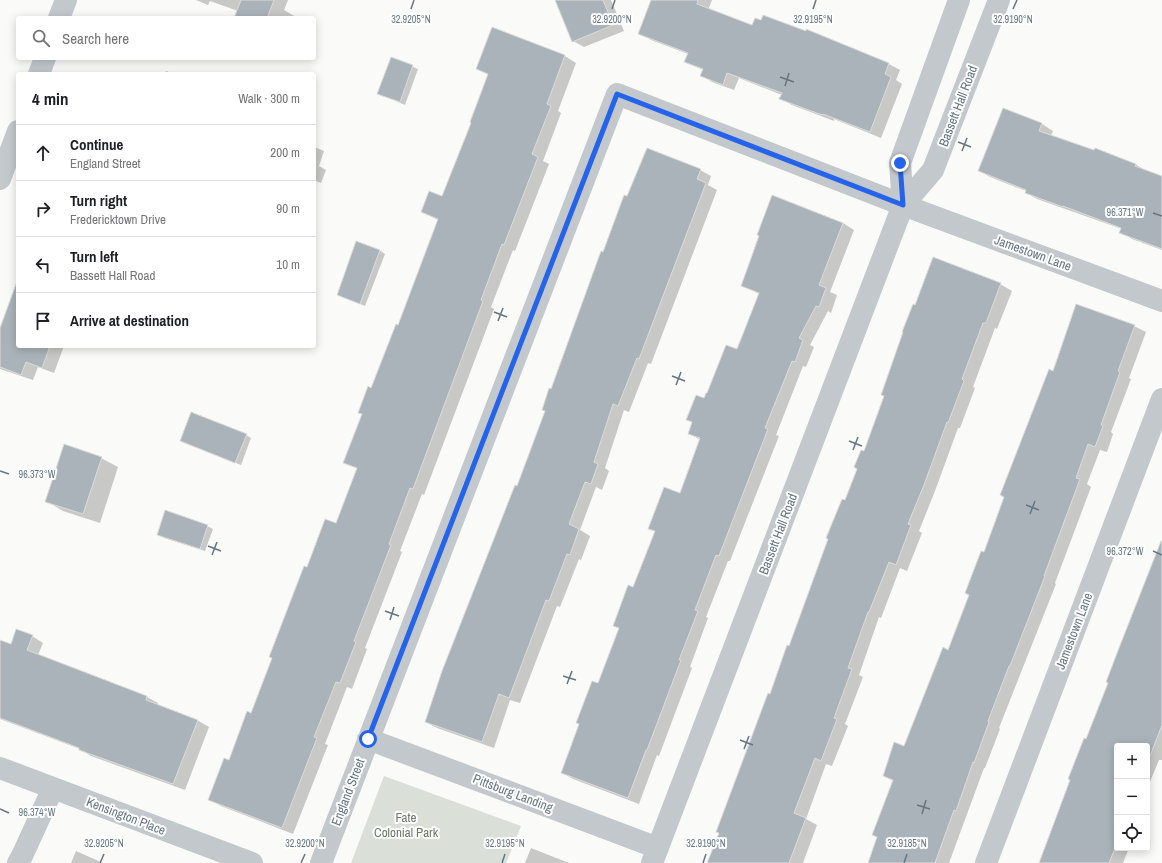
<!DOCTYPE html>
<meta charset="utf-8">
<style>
:root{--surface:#fff;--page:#f2f2f2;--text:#202124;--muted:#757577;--line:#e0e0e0}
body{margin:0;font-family:"Archivo Narrow",sans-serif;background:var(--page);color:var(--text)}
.controls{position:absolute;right:12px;bottom:12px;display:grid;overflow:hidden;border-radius:4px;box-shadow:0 2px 10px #0003}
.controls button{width:36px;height:36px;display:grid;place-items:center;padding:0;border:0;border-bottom:1px solid var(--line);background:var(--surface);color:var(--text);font:20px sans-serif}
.stop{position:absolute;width:12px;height:12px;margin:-9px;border:3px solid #2563eb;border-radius:50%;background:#fff}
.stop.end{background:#2563eb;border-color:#fff;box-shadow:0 1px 4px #0008}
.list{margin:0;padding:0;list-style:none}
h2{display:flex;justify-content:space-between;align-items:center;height:52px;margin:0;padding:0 16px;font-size:17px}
h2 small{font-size:13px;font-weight:400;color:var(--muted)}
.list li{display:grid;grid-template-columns:26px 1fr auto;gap:12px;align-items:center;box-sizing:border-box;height:56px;padding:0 16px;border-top:1px solid var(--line)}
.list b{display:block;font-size:15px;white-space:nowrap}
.list p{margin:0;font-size:13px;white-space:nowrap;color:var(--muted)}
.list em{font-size:13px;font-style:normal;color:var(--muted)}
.icon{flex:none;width:22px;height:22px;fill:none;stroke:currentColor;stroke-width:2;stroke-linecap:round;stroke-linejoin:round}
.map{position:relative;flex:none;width:1162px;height:863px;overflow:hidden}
.search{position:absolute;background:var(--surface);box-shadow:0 2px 10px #0003;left:16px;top:16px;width:300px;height:44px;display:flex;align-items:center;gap:10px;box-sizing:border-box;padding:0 14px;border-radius:4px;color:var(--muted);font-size:15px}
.panel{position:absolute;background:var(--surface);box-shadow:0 2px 10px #0003;left:16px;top:72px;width:300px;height:276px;border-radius:4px}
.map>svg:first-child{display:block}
</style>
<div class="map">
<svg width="1162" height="863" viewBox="0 0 1162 863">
<rect width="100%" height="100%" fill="#fafaf8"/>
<path fill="#dadfd7" d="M384,776L521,826L506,863H351Z"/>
<path fill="#0003" d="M196,0H288L284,10L296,17L235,18L238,11L210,1L208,5Z
M556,0H611L624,31L584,47L573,41Z
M652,0H712L708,10L752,26L889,64L900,70L896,80L902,84L881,138L834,119V121L792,105L780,98L782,95L739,78L734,90L712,82L701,75L703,70L685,62L688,54L651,40L640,33Z
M492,28L565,56L576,63L558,111L561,113L543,161L549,164L515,251L513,250L491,307L494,309L424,495L422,494L400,551L402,552L365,648L367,649L352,689L347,687L325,744L328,745L293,834L221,806L209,799L252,714L307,569L337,525L358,469L345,462L363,415L359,413L372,389L399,326L438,220L422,212L443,197L472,122L489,75L477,69Z
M392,58L418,69L405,105L379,94Z
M166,71L175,74H165Z
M1003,109L1042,124L1053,131L1051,136L1135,164L1146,171L1162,177V250L1132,239L1121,232L1122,229L1037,199L1026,192V191L990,177L979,170Z
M314,147L324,151L319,166L326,170L321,183L314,180Z
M700,170L711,176L708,185L717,190L651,364L648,363L629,412L624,410L605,468L609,471L602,490L596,487L580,530L590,536L581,560L579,559L560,607L557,606L520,703L510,700L494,748L437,728L426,722L517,487L546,411L552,390L604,253L628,198Z
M772,196L843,223L854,230L830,292L837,295L831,313L828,311L810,345L814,347L806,367L803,366L776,435L779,436L730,561H728L706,617L708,618L690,667L692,668L659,756L657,755L639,804L573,779L562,772L620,629L614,625L634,588L656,532L650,528L680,494L700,440L689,433L705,400L738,350L759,294L742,285Z
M379,250L385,254L365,306L338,295Z
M17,283L18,346H64L54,373L38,367L33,380L0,369V331Z
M1000,284L1012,291L997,329L995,328L973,387L975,388L960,428H958L935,491L919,531L922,533L907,571L900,568L881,618L879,617L859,675L863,677L845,724L848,726L832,766L826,764L806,819L817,825L803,863H708L770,695L864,453L916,306Z
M1134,326L1146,332L1129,378L1131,379L1111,432L1113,434L1107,452L1100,450L1087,484L1091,487L1055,583L1056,584L999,728L1000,729L985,768H984L949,863H869L878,838L893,781L884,776L904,747L949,651L1054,372Z
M246,435L251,438L241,465L181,440Z
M101,458L118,467L100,523L63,511L46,501Z
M207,526L213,529L205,551L164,538L158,535Z
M1162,540V760H1159L1147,789V746H1117V848H1129L1123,863H1040L1109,683L1107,682Z
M32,636L43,643L38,655L147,697L158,703L157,705L197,720L209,727L185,790L91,756L80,749L0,719V643L11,645Z
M531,848L569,863H525Z
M76,851L103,863H71Z"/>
<path fill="#aab3b9" stroke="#dcdcda" d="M241,0H274L267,18H234Z
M555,0H603L613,25L572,42Z
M651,0H698L697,4L752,25L755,18L761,20L763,15L806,31V29L889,63L885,74L891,77L870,132L823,114L822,115L779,99L782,93L727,73L723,85L700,76L703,69L684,62L688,53L638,34Z
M492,27L565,55L547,104L551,106L532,154L538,157L504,245L502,244L481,300L483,301L413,489L410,488L389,544L391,545L354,641L356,642L340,683L336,682L314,737L317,738L282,828L208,800L224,758L229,760L247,711L251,713L272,658L269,657L304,566L307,567L325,519L336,523L357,468L343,463L362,414L358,413L368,386L371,388L396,324L398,325L438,219L421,212L429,191L442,196L471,123L470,122L488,74L476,69Z
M391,57L413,65L400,102L377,94Z
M1003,108L1042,123L1039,131L1094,150L1095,148L1136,164L1135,166L1162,176V249L1119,233L1121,228L1063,206V207L1025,193L1026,190L978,171Z
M647,148L701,169L697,179L706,183L639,359L637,358L618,406L613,404L594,462L598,464L591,484L585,482L569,524L579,529L570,555L567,554L549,601L546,600L509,698L499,694L482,742L425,722L442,671L515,485L517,486L545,411L542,410L549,388L551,389L601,251L603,252L624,195L627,196Z
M772,195L843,223L819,285L826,288L819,307L816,306L799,338L803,340L795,362L792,361L765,428L768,429L719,556L716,555L695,610L698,611L679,660H681L647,750H646L628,798L561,773L579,724L576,723L592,681L598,683L619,628L613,626L628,585L633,587L655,531L648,529L664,487L680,493L700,438L688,434L692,422L686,420L696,395L704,398L706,393H707L726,345L737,349L759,293L741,286L759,236L757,235Z
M356,241L380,250L360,304L337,295Z
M933,257L1001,283L986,323H983L962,379L964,381L948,423L947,422L924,485L908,524L911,525L896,565L889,562L869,612H868L848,668L852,669L834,718L837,719L821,761L815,758L794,813L806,818L789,863H707L719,833L716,832L768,693L770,694L787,645L789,646L828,539L826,538L842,499L845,500L857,469L854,467L861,450L864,451L884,396L881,395L903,332H902L913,304L915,305Z
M16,284L18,285V346H50L42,368L26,362L21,375L0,367V328Z
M1076,304L1135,325L1118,371L1120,372L1101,425L1103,426L1095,447L1088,444L1076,478L1080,479L1044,576H1045L1010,666H1009L988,721L989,722L974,763L973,762L956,811L954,810L935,863H868L877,837L872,835L893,780L883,776L894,742L904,746L943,647L948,650L969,595L965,593L981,551L984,552L1004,497L1000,495L1049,369L1053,371Z
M191,412L247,434L235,463L180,441Z
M64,444L102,457L83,514L45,502Z
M165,510L208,525L200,549L157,535Z
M1161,541H1162V725L1150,756L1147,754V746H1126L1117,743V843L1109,863H1039L1070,780L1068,779L1084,738L1086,739L1108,683L1106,682L1119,648Z
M16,629L33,635L27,650L147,696L146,700L198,720L173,784L79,750V748L0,718V640L11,644Z"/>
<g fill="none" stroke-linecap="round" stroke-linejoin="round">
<path stroke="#c3c8cc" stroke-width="22" d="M59,18L66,0
M39,74L45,58
M0,179L18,131
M903,205L900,163L959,0
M368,739L658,848
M0,768L252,863
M18,863L22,856L53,788
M321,863L617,94L903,205L1162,301
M652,863L903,205L933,170L999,0
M986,863L1162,399"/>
</g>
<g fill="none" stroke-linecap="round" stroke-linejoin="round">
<path stroke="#2563eb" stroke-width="5" d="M368,739L617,94L903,205L900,163"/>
</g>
<path fill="none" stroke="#657683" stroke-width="1.5" d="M411,9L414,0M612,9L615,0M813,9L816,0M1013,9L1017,0M780,77L794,82M785,86L789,73M958,142L971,147M962,151L967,138M1153,213L1162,216M494,312L507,317M498,321L503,308M672,376L685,381M676,385L681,372M849,441L862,446M853,450L858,437M0,471L9,474M1026,505L1039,510M1030,514L1035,501M208,546L221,551M1153,551L1162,555M212,555L217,542M385,611L399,616M390,620L394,607M563,676L576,680M567,684L572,671M740,740L753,745M744,749L749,736M917,805L930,809M0,809L9,813M922,814L926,800M100,863L104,854M301,863L305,854M502,863L505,854M703,863L706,854M904,863L907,854"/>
<g text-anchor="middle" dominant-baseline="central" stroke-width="4" stroke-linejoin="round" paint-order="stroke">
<g font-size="13" fill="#657683" stroke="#fff">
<text transform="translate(958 106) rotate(-69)">Bassett Hall Road</text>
<text transform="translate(1033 253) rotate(20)">Jamestown Lane</text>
<text transform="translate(778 534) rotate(-69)">Bassett Hall Road</text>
<text transform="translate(1074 631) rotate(-69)">Jamestown Lane</text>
<text transform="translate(348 792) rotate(-69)">England Street</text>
<text transform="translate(513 793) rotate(21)">Pittsburg Landing</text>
<text transform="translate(126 816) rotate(21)">Kensington Place</text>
</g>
<g font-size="13" fill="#687a64" stroke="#fff">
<text x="406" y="817">Fate<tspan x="406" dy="15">Colonial Park</tspan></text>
</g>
</g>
<g font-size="10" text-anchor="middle" fill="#657683" stroke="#fff" stroke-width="4" stroke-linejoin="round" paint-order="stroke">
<text x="411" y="23">32.9205°N</text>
<text x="612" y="23">32.9200°N</text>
<text x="813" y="23">32.9195°N</text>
<text x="1013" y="23">32.9190°N</text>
<text x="1125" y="216">96.371°W</text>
<text x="37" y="478">96.373°W</text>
<text x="1125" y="555">96.372°W</text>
<text x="37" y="816">96.374°W</text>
<text x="104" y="847">32.9205°N</text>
<text x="305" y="847">32.9200°N</text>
<text x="505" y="847">32.9195°N</text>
<text x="706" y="847">32.9190°N</text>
<text x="907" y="847">32.9185°N</text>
</g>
</svg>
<div class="controls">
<button>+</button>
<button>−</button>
<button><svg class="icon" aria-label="locate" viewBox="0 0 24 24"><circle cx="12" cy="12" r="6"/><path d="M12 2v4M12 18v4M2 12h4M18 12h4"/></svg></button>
</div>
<div class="stop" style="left:368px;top:739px"></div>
<div class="stop end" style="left:900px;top:163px"></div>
<div class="search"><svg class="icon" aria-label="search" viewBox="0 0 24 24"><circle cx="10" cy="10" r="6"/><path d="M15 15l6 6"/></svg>Search here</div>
<section class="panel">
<h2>4 min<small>Walk · 300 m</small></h2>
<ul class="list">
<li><svg class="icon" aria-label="ahead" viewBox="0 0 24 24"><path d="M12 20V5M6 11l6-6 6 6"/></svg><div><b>Continue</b><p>England Street</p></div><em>200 m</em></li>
<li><svg class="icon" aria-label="right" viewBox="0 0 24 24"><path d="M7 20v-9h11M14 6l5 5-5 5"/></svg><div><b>Turn right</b><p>Fredericktown Drive</p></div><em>90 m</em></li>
<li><svg class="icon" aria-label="left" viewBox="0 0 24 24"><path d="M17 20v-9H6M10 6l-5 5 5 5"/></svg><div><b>Turn left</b><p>Bassett Hall Road</p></div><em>10 m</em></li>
<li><svg class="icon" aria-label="arrive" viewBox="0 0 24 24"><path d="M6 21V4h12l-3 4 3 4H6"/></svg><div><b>Arrive at destination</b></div></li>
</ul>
</section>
</div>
